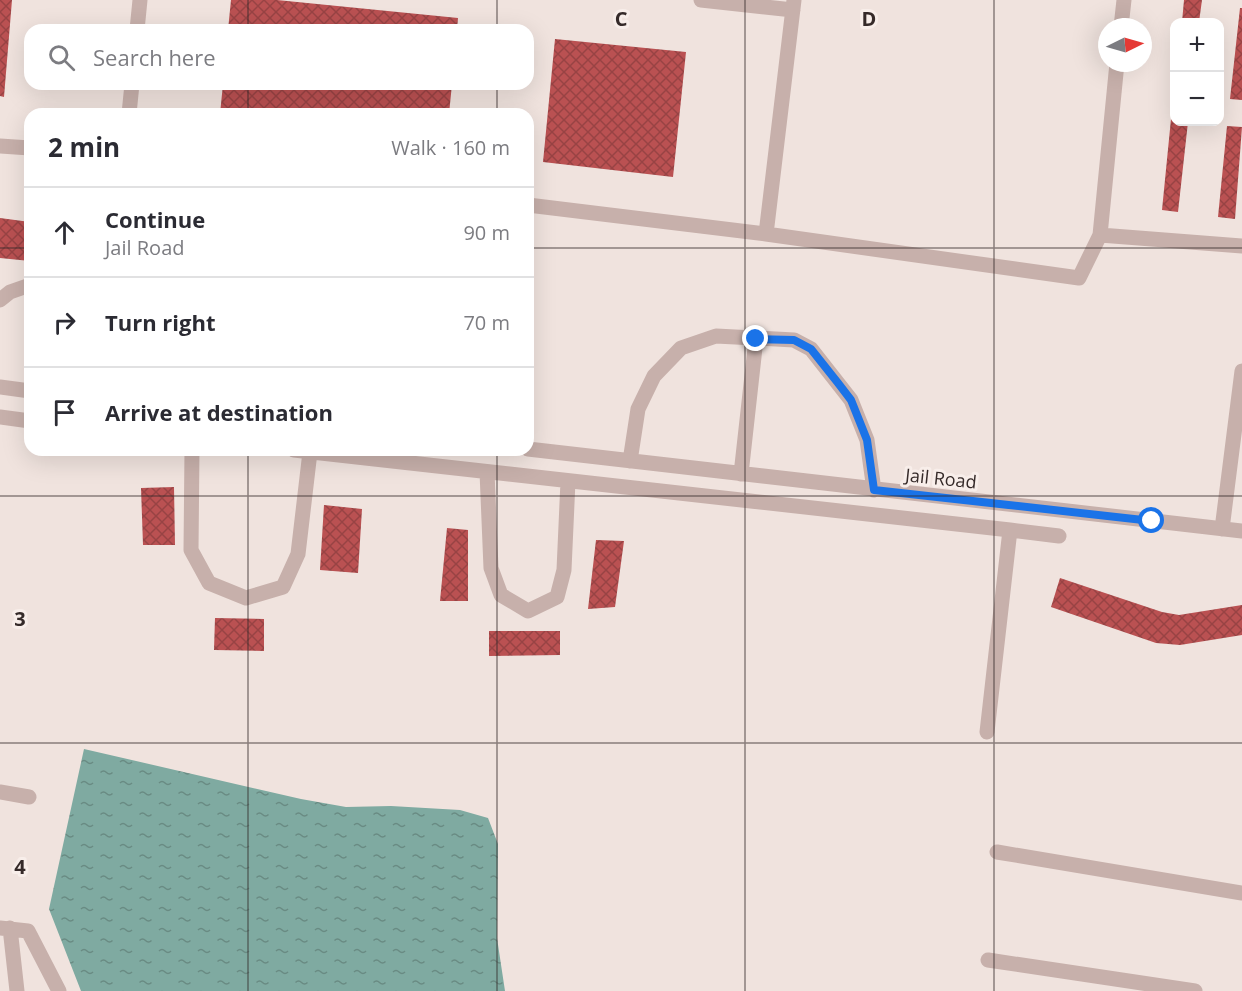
<!DOCTYPE html>
<meta charset="utf-8">
<style>
:root{--surface:#fff;--page:#f7f7f7;--text:#2b2b33;--muted:#7c7c81;--line:#e1e1e2}
body{margin:0;font-family:"Open Sans",sans-serif;background:var(--page);color:var(--text)}
.controls{position:absolute;right:18px;top:18px;display:grid;overflow:hidden;border-radius:12px;box-shadow:0 6px 24px #0002}
.controls button{width:54px;height:54px;display:grid;place-items:center;padding:0;border:0;border-bottom:2px solid var(--line);background:var(--surface);color:var(--text);font:30px sans-serif}
.compass{position:absolute;left:1098px;top:18px;width:54px;height:54px;border-radius:50%;background:var(--surface);box-shadow:0 6px 24px #0002;rotate:85deg}
.stop{position:absolute;width:18px;height:18px;margin:-14px;border:4px solid #1a73e8;border-radius:50%;background:#fff}
.stop.end{background:#1a73e8;border-color:#fff;box-shadow:0 2px 6px #0008}
.list{margin:0;padding:0;list-style:none}
h2{display:flex;justify-content:space-between;align-items:center;height:78px;margin:0;padding:0 24px;font-size:26px}
h2 small{font-size:20px;font-weight:400;color:var(--muted)}
.list li{display:grid;grid-template-columns:39px 1fr auto;gap:18px;align-items:center;box-sizing:border-box;height:90px;padding:0 24px;border-top:2px solid var(--line)}
.list b{display:block;font-size:22px;white-space:nowrap}
.list p{margin:0;font-size:20px;white-space:nowrap;color:var(--muted)}
.list em{font-size:20px;font-style:normal;color:var(--muted)}
.icon{flex:none;width:33px;height:33px;fill:none;stroke:currentColor;stroke-width:2;stroke-linecap:round;stroke-linejoin:round}
.map{position:relative;flex:none;width:1242px;height:991px;overflow:hidden}
.search{position:absolute;background:var(--surface);box-shadow:0 6px 24px #0002;left:24px;top:24px;width:510px;height:66px;display:flex;align-items:center;gap:15px;box-sizing:border-box;padding:0 21px;border-radius:18px;color:var(--muted);font-size:22px}
.panel{position:absolute;background:var(--surface);box-shadow:0 6px 24px #0002;left:24px;top:108px;width:510px;height:348px;border-radius:18px}
.map>svg:first-child{display:block}
</style>
<div class="map">
<svg width="1242" height="991" viewBox="0 0 1242 991">
<defs>
<pattern id="water-ripples" width="26" height="14" patternUnits="userSpaceOnUse" patternTransform="scale(1.5)"><rect width="26" height="14" fill="#7faaa1"/><path d="M2 4q2-2 4 0t4 0M15 11q2-2 4 0t4 0" fill="none" stroke="#698b83"/></pattern>
<pattern id="building-cross-hatch" width="8" height="8" patternUnits="userSpaceOnUse" patternTransform="scale(1.5)"><rect width="8" height="8" fill="#ba5152"/><path d="M0 0l8 8M0 8l8-8" fill="none" stroke="#984344"/></pattern>
</defs>
<rect width="100%" height="100%" fill="#f0e3de"/>
<path fill="url(#water-ripples)" d="M84,749L301,799L346,807L391,806L460,810L488,818L498,844L497,938L505,991H81L49,909Z"/>
<path fill="url(#building-cross-hatch)" d="M0,0H12L4,97L0,96Z
M231,0H277L458,18L457,30H228Z
M1184,0H1202L1199,22H1182Z
M1240,8H1242V100L1230,99Z
M555,39L686,52L673,177L543,162Z
M223,84H452L449,114H220Z
M1171,119L1188,122L1178,212L1162,210Z
M1227,126L1242,127L1235,219L1218,217Z
M0,218L30,222V261L0,258Z
M174,487L175,545H143L141,488Z
M324,505L362,509L358,573L320,570Z
M447,528L468,530V601H440Z
M596,540L624,541L615,607L588,609Z
M1060,578L1162,612L1179,615L1242,605V635L1180,645L1156,643L1051,607Z
M215,618L264,619V651L214,650Z
M489,631H560V655L489,656Z"/>
<g fill="none" stroke-linecap="round" stroke-linejoin="round">
<path stroke="#c7b0ab" stroke-width="15" d="M701,0L793,10
M1121,27L1124,0
M137,30L140,0
M129,114L132,84
M0,146L30,148
M528,205L766,234L1079,278L1100,235L1242,246
M766,234L794,0
M1100,235L1117,63
M0,300L10,292L30,285
M0,387L30,391
M0,417L30,421
M528,449L1242,531
M192,450L191,550L209,583L246,598L283,587L298,554L310,452
M294,450L1010,530
M630,461L638,409L654,376L681,348L716,336L794,340L811,349L851,400L867,440L874,490
M487,472L491,568L501,595L528,611L557,597L564,570L568,481
M741,474L756,339
M1222,529L1242,371
M987,732L1010,530L1059,536
M0,792L29,797
M997,852L1242,893
M0,928L28,931L59,991
M10,928L17,991
M988,960L1195,991"/>
</g>
<g fill="none" stroke-linecap="round" stroke-linejoin="round">
<path stroke="#1a73e8" stroke-width="8" d="M756,339L794,340L811,349L838,383L851,400L867,440L874,490L1152,521"/>
</g>
<path fill="none" stroke="#352a29" stroke-width="1.5" stroke-opacity="0.55" d="M248,0V30M497,0V30M745,0V991M994,0V991M248,84V114M497,84V114M0,248H30M528,248H1242M248,450V991M497,450V991M0,496H1242M0,743H1242"/>
<g text-anchor="middle" dominant-baseline="central" stroke-width="6" stroke-linejoin="round" paint-order="stroke">
<g font-size="18" fill="#352a29" stroke="#f8eeea">
<text transform="translate(941 478) rotate(6)">Jail Road</text>
</g>
</g>
<g font-size="20" text-anchor="middle" font-weight="bold" fill="#352a29" stroke="#f8eeea" stroke-width="6" stroke-linejoin="round" paint-order="stroke">
<text x="621" y="26">C</text>
<text x="869" y="26">D</text>
<text x="20" y="626">3</text>
<text x="20" y="874">4</text>
</g>
</svg>
<div class="controls">
<button>+</button>
<button>−</button>
</div>
<svg class="compass" viewBox="-18 -18 36 36"><path d="M0-13l5 13h-10z" fill="#e53935"/><path d="M0 13l5-13h-10z" fill="#7c7c81"/></svg>
<div class="stop" style="left:1152px;top:521px"></div>
<div class="stop end" style="left:756px;top:339px"></div>
<div class="search"><svg class="icon" aria-label="search" viewBox="0 0 24 24"><circle cx="10" cy="10" r="6"/><path d="M15 15l6 6"/></svg>Search here</div>
<section class="panel">
<h2>2 min<small>Walk · 160 m</small></h2>
<ul class="list">
<li><svg class="icon" aria-label="ahead" viewBox="0 0 24 24"><path d="M12 20V5M6 11l6-6 6 6"/></svg><div><b>Continue</b><p>Jail Road</p></div><em>90 m</em></li>
<li><svg class="icon" aria-label="right" viewBox="0 0 24 24"><path d="M7 20v-9h11M14 6l5 5-5 5"/></svg><div><b>Turn right</b></div><em>70 m</em></li>
<li><svg class="icon" aria-label="arrive" viewBox="0 0 24 24"><path d="M6 21V4h12l-3 4 3 4H6"/></svg><div><b>Arrive at destination</b></div></li>
</ul>
</section>
</div>
